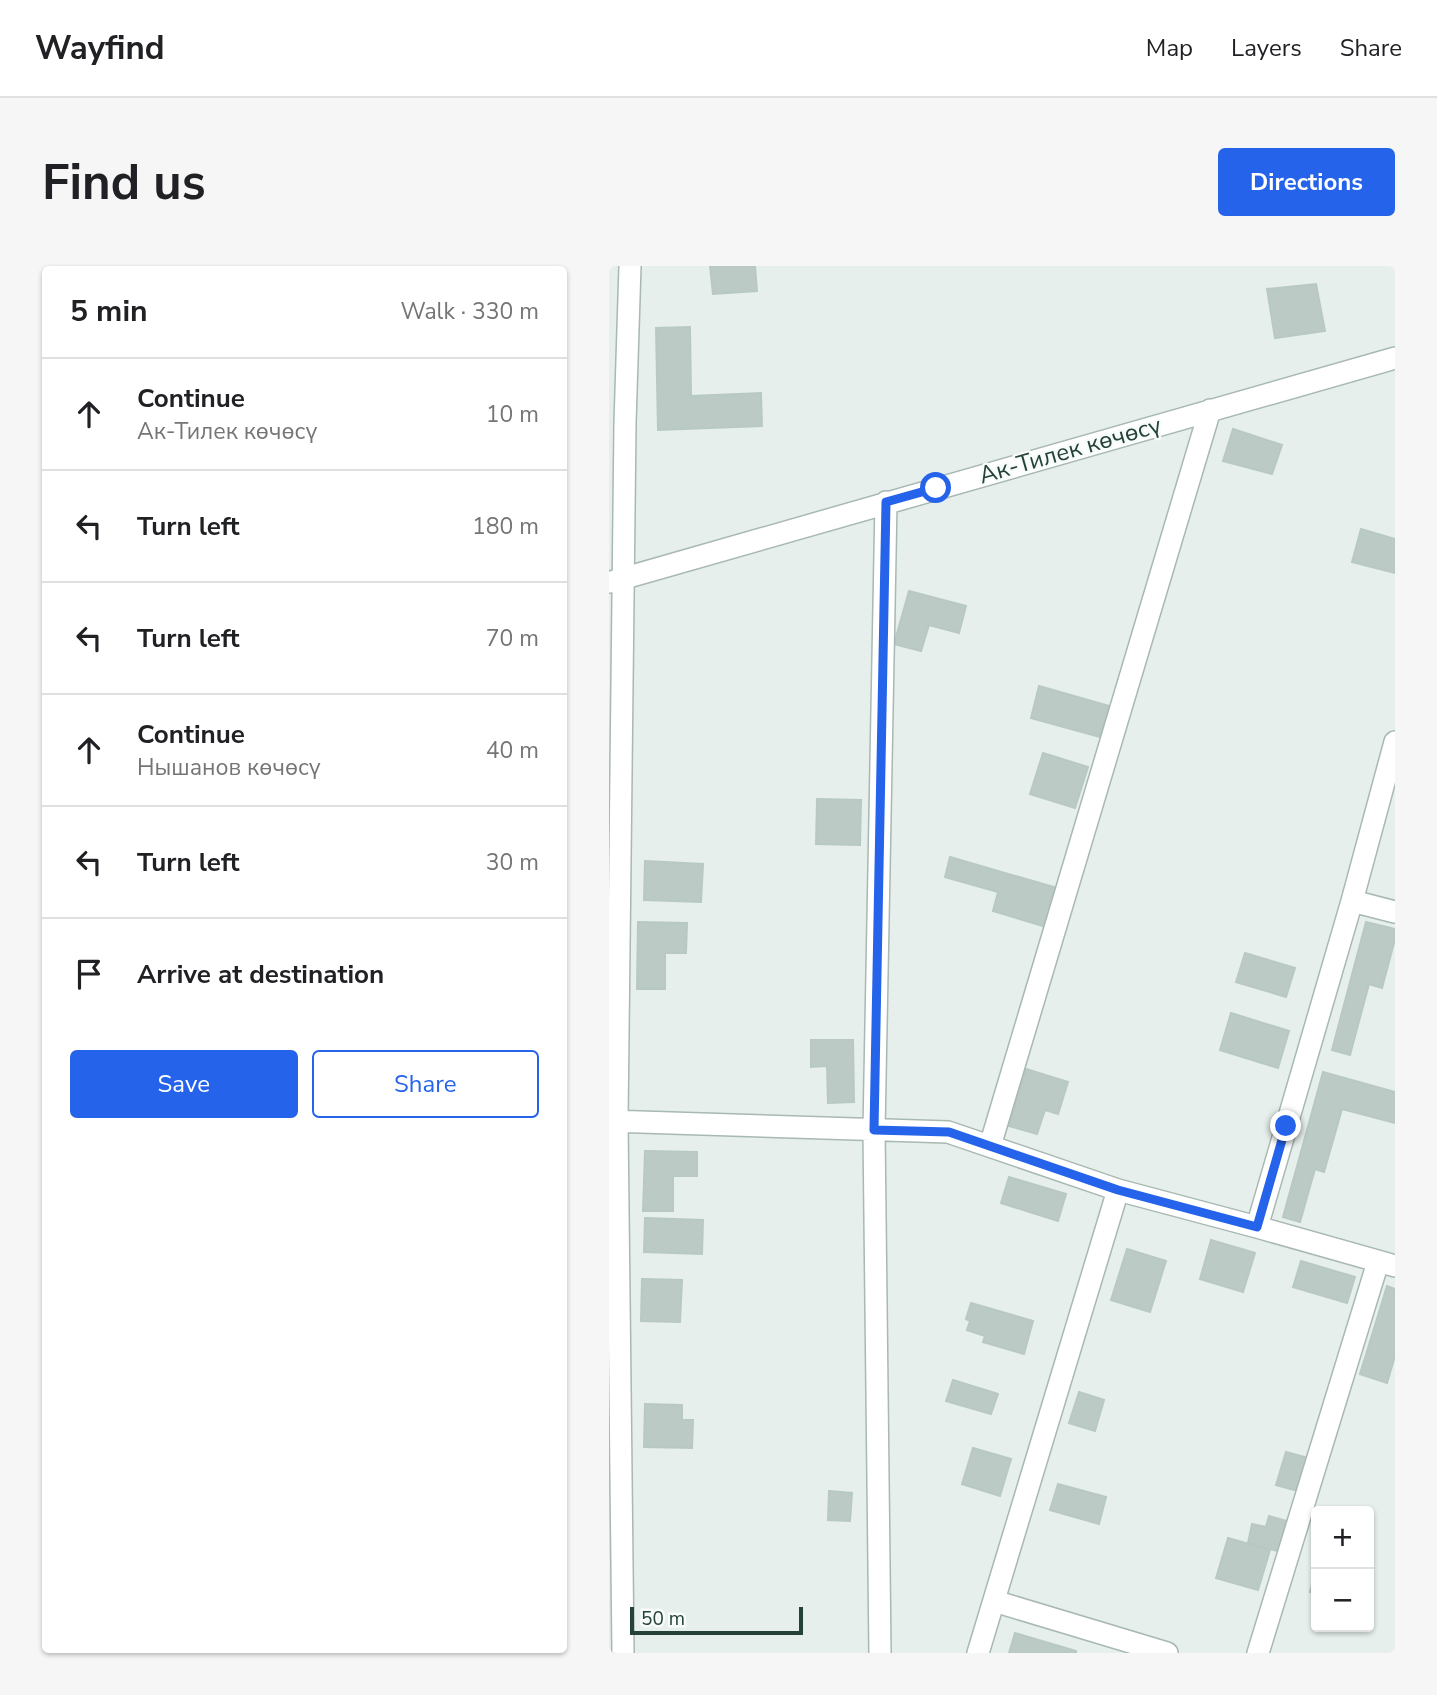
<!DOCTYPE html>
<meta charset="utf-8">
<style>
:root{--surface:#fff;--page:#f6f6f6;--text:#202124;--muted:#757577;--line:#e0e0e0;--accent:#2563eb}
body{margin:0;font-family:"Nunito Sans",sans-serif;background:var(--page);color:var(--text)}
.controls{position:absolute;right:21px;bottom:21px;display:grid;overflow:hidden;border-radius:7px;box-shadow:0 2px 5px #0004}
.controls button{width:63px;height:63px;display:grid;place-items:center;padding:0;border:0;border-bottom:2px solid var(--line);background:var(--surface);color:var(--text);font:35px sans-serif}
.scale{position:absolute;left:21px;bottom:18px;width:173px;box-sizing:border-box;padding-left:7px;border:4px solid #24423a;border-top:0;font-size:19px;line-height:24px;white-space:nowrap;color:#24423a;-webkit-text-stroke:5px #f7fbf9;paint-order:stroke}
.stop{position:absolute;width:21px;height:21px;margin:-16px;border:5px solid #2563eb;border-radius:50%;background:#fff}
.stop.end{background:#2563eb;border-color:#fff;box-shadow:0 2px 7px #0008}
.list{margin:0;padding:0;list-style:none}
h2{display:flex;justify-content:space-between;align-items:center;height:91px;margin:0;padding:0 28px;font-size:30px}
h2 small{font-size:23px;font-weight:400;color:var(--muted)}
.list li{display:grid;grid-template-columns:46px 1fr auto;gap:21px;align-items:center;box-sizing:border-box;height:112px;padding:0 28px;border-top:2px solid var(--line)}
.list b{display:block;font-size:26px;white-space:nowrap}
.list p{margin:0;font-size:23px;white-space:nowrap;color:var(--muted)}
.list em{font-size:23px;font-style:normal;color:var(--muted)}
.actions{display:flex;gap:14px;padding:21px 28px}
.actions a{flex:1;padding:16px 0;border:2px solid var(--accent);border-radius:7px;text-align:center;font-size:24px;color:var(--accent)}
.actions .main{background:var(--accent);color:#fff}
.icon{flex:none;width:38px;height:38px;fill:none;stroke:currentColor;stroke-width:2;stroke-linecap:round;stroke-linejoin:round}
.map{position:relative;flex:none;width:786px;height:1387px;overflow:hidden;border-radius:7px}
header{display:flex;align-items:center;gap:42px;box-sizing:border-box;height:98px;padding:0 35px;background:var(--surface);border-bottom:2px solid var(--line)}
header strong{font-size:33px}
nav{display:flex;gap:38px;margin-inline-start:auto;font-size:24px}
.intro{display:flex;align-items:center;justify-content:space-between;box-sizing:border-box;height:168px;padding:0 42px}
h1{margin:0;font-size:49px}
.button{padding:18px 32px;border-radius:7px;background:var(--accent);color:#fff;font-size:24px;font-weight:700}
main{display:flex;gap:42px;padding:0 42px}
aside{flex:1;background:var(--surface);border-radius:7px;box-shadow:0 2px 5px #0004}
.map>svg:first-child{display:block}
</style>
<header>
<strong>Wayfind</strong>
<nav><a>Map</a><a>Layers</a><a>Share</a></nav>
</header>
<div class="intro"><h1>Find us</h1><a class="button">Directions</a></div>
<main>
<aside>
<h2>5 min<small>Walk · 330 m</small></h2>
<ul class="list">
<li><svg class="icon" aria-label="ahead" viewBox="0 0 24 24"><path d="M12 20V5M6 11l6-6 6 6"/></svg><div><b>Continue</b><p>Ак-Тилек көчөсү</p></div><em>10 m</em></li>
<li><svg class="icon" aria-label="left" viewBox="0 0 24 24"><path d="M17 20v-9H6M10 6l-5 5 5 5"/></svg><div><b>Turn left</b></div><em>180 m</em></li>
<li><svg class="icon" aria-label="left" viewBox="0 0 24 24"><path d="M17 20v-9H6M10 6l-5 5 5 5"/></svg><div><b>Turn left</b></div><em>70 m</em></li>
<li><svg class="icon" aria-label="ahead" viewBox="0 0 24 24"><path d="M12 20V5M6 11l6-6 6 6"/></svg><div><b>Continue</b><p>Нышанов көчөсү</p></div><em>40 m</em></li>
<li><svg class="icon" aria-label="left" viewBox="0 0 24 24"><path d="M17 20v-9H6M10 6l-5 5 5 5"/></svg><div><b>Turn left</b></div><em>30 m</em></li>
<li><svg class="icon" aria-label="arrive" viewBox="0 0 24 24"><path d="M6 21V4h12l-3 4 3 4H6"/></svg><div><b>Arrive at destination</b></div></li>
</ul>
<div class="actions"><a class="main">Save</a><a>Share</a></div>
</aside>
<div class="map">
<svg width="786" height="1387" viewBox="0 0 786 1387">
<rect width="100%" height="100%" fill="#e6efeb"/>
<path fill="#bbcac4" stroke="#b8c9c2" stroke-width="2" d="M101,0H146L148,25L104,28Z
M707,18L716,65L666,72L658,23Z
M81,61L82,130L152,127L153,160L49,164L47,62Z
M624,163L673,179L663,208L614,195Z
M752,263L786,273V307L743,296Z
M300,325L357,340L350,367L320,359L312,385L285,378Z
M430,420L500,440L491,471L422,452Z
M434,487L479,501L466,542L421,528Z
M208,533L252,534L251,579L207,578Z
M341,591L448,622L437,661L384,645L389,626L336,611Z
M36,595L94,598L92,636L35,634Z
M29,656L78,657L77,687H56V723H28Z
M757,656L786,663V673L773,722L760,718L741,789L723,784Z
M636,687L686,702L677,731L627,716Z
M622,747L680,765L669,802L611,784Z
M202,774H244L245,836L219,837L218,800L202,801Z
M417,803L459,816L449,848L436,844L428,868L400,860Z
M714,806L786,826V857L733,843L715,906L706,903L691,956L674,951Z
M36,885L88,886V910H64V945H34Z
M400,911L457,928L449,955L392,937Z
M36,952L94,954L93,988L35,986Z
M602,974L646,987L634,1026L591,1013Z
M518,983L557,995L541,1046L502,1034Z
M692,995L746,1011L738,1037L684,1021Z
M33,1013L73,1014L71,1056L32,1055Z
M778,1020L786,1023V1090L778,1117L751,1108Z
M362,1037L424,1055L415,1088L374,1076L376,1070L358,1064L361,1055L357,1053Z
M344,1114L389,1128L382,1148L337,1135Z
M470,1126L495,1134L486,1165L460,1157Z
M36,1138L73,1139V1154H84L83,1182L35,1181Z
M364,1182L402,1193L391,1230L353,1218Z
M677,1186L699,1192L689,1225L667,1219Z
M449,1218L497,1231L490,1258L441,1244Z
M220,1225L243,1227L241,1255L219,1254Z
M660,1250L681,1256L672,1286L639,1277L643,1258L657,1261Z
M619,1272L661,1284L649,1324L607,1312Z
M707,1303V1328L701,1326Z
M406,1367L467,1385V1387H400Z"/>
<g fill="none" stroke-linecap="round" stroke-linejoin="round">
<defs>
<path id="street" d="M2,316L786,92
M743,635L786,646
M0,855L339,866L509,924L648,961L786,1000
M381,880L601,144
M648,961L743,635L786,476
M385,1335L558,1387
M14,1387L8,855L16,157L21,0
M271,1387L265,864L277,236
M369,1387L509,924
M649,1387L769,996"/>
</defs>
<use href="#street" stroke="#a8b8b2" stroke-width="24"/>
<use href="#street" stroke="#fff" stroke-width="21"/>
</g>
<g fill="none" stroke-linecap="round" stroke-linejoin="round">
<path stroke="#2563eb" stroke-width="9" d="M327,222L277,236L265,864L340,866L509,924L648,961L677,860"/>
</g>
<g text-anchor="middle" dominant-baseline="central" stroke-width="5" stroke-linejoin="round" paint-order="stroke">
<g font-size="24" fill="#24423a" stroke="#f7fbf9">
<text transform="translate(461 184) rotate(-16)">Ак-Тилек көчөсү</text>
</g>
</g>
</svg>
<div class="controls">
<button>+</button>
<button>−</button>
</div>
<div class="scale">50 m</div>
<div class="stop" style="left:327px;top:222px"></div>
<div class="stop end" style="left:677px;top:860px"></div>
</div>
</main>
